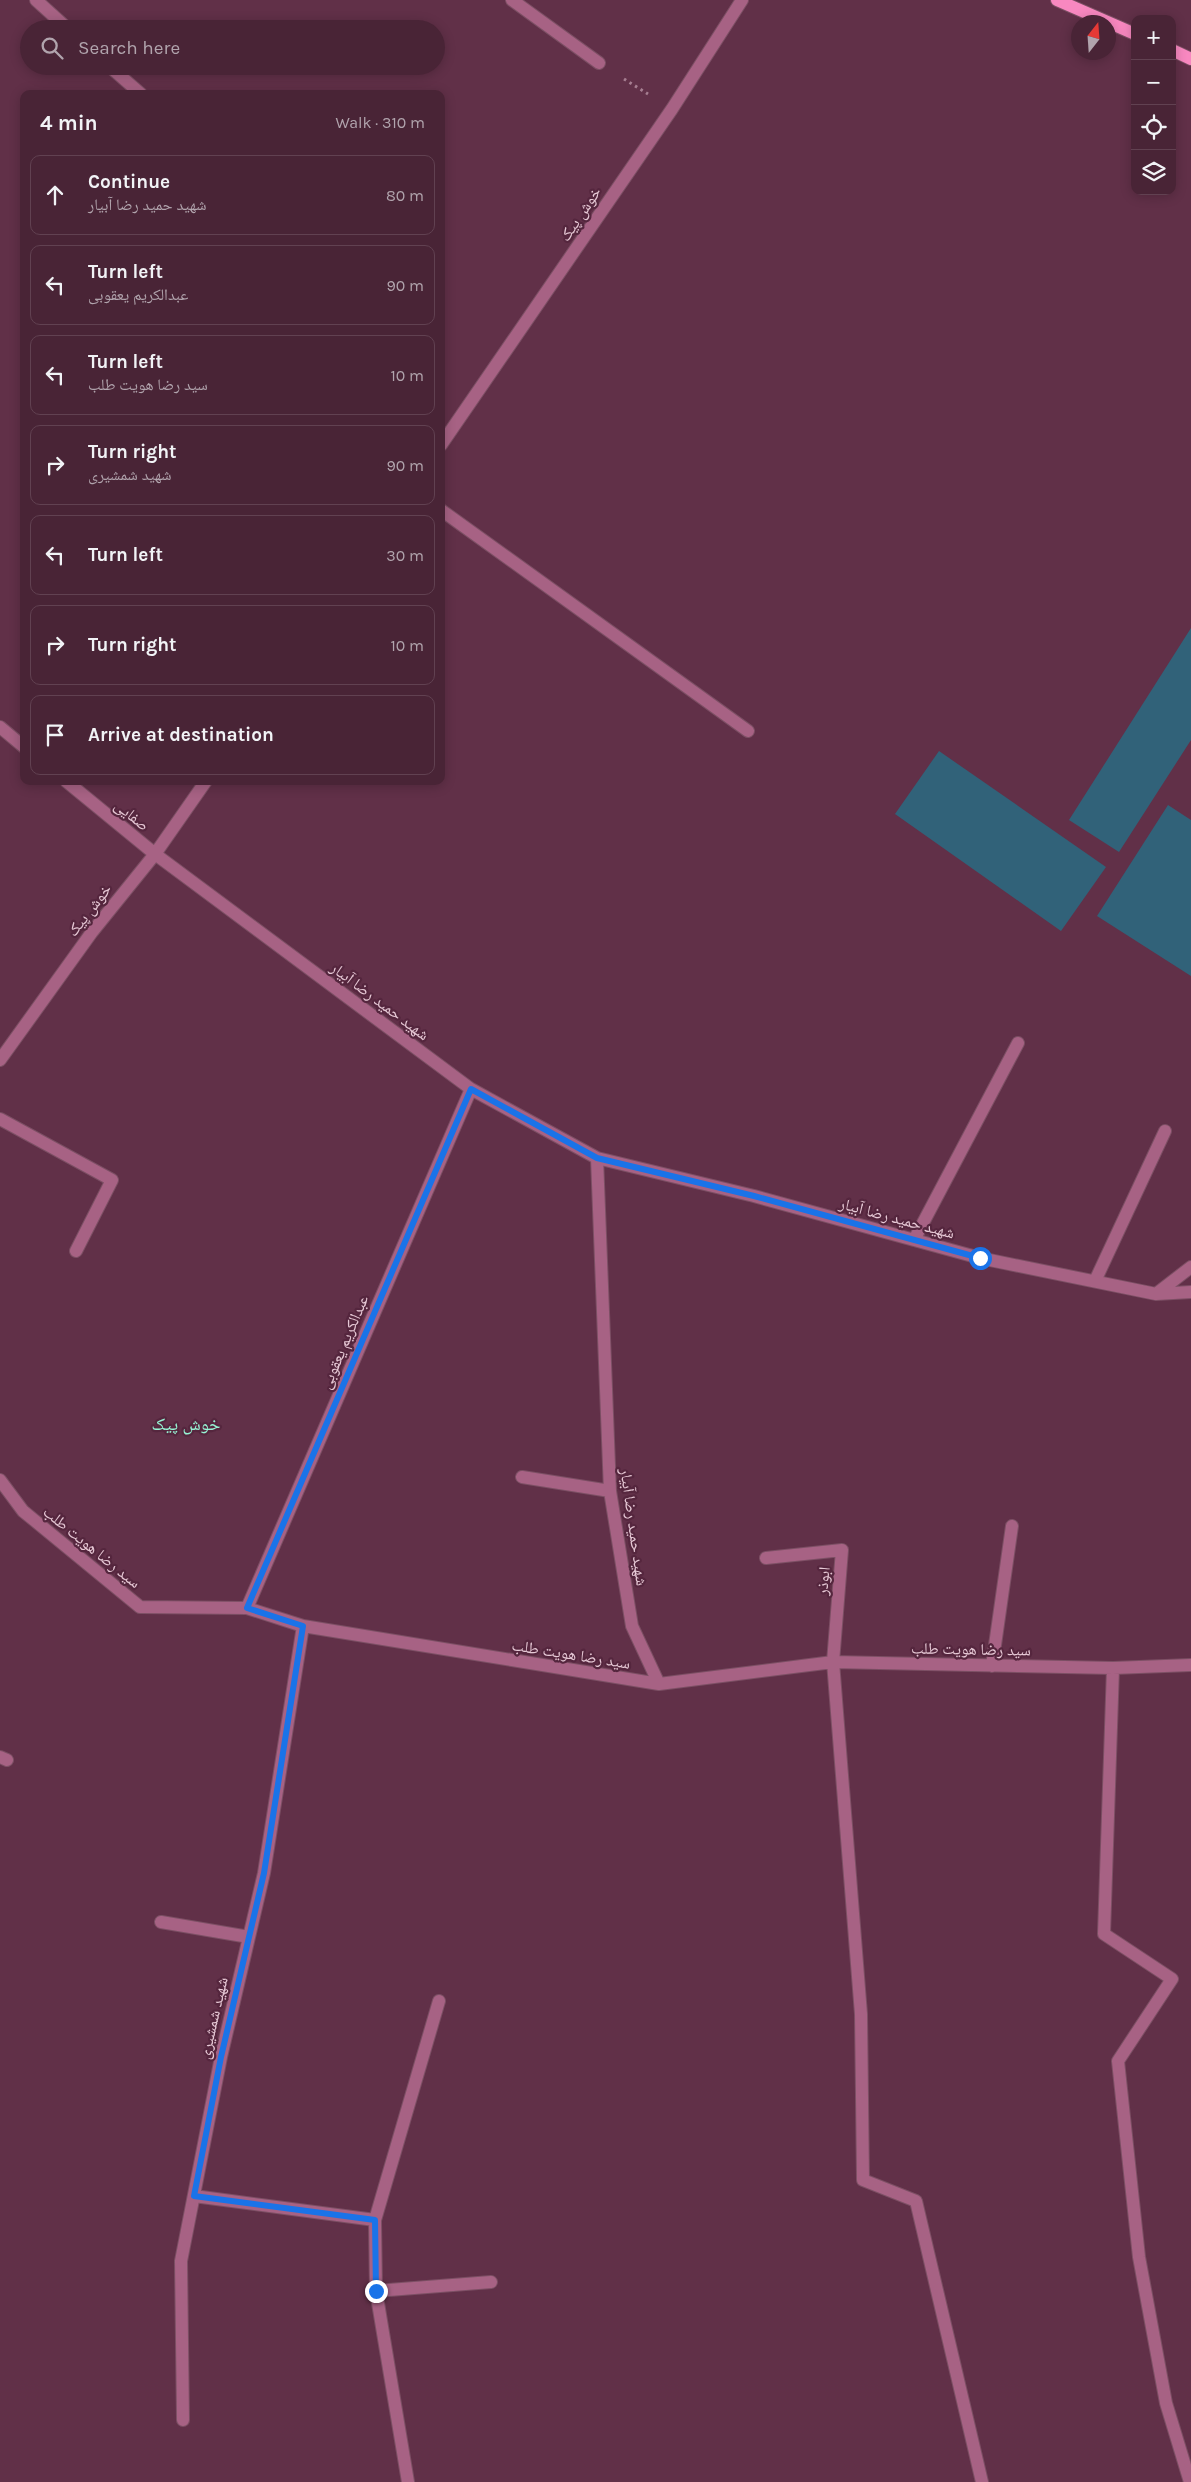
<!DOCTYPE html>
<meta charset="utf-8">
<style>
:root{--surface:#492436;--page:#533042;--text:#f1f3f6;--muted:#b1a4ad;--line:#614151}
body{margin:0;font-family:Karla,"Noto Naskh Arabic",sans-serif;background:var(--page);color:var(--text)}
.controls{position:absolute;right:15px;top:15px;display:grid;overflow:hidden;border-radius:10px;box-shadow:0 2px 12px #0003}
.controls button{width:45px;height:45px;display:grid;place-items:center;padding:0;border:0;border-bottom:1px solid var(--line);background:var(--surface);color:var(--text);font:25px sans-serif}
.compass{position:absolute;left:1071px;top:15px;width:45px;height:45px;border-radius:50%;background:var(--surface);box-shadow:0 2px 12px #0003;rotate:17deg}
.stop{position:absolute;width:15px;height:15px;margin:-11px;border:4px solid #1a73e8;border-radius:50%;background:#fff}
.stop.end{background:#1a73e8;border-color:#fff;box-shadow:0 1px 5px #0008}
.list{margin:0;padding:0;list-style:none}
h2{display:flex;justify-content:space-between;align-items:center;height:65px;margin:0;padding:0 20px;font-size:21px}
h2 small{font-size:16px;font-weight:400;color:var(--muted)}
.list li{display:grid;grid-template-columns:32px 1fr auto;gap:15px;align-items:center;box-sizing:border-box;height:80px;margin:0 10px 10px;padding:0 10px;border:1px solid var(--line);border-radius:10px}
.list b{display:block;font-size:19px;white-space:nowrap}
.list p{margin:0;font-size:16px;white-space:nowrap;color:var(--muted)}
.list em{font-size:16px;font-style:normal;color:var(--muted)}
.icon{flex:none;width:28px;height:28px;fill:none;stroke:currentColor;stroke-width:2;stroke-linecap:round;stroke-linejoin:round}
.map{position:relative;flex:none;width:1191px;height:2482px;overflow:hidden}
.search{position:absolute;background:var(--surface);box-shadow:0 2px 12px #0003;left:20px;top:20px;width:425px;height:55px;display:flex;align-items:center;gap:12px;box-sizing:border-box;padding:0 18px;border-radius:28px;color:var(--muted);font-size:19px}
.panel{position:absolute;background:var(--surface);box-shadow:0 2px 12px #0003;left:20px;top:90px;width:425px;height:695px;border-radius:10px}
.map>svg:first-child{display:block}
</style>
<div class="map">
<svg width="1191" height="2482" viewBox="0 0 1191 2482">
<rect width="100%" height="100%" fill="#613048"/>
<path fill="#316279" d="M1191,628V740L1119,852L1069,820Z
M939,751L1106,867L1061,931L895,814Z
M1168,805L1191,820V976L1097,916Z"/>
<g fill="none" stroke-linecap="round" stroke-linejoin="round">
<defs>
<path id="minor" d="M36,0L68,29
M512,0L599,63
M109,66L141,94
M441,445L672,109L742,0
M441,510L748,731
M0,727L24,747
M66,781L155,854L471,1089L597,1158L754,1196L980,1258L1156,1294L1191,1292
M0,1060L92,932L155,854L206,781
M0,1119L112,1180L76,1251
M597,1158L610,1491L632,1626L659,1684
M914,1240L1018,1043
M1095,1281L1165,1131
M1156,1294L1191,1267
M522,1477L610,1491
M0,1480L23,1511L140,1607L247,1608L303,1626L659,1684L833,1662L1113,1668L1191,1665
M766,1558L842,1550L833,1662L861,2014L863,2180L916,2201L982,2482
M247,1608L471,1089
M992,1666L1012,1526
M1113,1668L1104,1934L1172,1979L1118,2061L1139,2257L1166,2403L1190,2482
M0,1757L7,1760
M161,1922L249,1937
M194,2196L375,2220L376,2291L408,2482
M375,2220L439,2001
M376,2291L491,2282
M183,2420L181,2261L221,2057L264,1873L303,1626"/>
<path id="major" d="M1057,0L1135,34
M1172,50L1191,59"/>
</defs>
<use href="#minor" stroke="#7c4f64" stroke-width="14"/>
<use href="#major" stroke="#7c4f64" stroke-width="14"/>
<path stroke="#a67e91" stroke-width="3" stroke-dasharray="2.5 4" stroke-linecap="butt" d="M624,79L648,94"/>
<use href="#minor" stroke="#a76284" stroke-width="12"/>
<use href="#major" stroke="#f888c0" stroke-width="12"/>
</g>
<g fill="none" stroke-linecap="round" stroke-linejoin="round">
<path stroke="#1a73e8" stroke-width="6" d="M376,2291L375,2220L194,2196L221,2057L264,1873L303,1626L247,1608L471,1089L597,1158L754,1196L980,1258"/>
</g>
<g text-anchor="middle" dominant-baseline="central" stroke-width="4.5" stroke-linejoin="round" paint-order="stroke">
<g font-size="16" fill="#e7c9d6" stroke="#55263e">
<text transform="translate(580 214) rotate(-56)">خوش پیک</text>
<text transform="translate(132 815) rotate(39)">صفایی</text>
<text transform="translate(89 910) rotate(-52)">خوش پیک</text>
<text transform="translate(380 1001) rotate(37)">شهید حمید رضا آبیار</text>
<text transform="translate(897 1218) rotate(15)">شهید حمید رضا آبیار</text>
<text transform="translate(344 1342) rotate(-67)">عبدالکریم یعقوبی</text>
<text transform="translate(634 1527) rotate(82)">شهید حمید رضا آبیار</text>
<text transform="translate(92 1547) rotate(39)">سید رضا هویت طلب</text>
<text transform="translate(823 1581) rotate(-85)">ابوذر</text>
<text transform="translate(971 1649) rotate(1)">سید رضا هویت طلب</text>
<text transform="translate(571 1654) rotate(9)">سید رضا هویت طلب</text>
<text transform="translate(213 2018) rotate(-77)">شهید شمشیری</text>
</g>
<g font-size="18" fill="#97f4d4" stroke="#55263e">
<text x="186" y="1424">خوش پیک</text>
</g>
</g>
</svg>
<div class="controls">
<button>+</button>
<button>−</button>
<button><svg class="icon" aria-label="locate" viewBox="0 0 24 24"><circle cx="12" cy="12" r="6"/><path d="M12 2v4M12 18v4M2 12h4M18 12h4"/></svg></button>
<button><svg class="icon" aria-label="layers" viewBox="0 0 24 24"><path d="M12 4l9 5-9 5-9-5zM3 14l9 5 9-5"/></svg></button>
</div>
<svg class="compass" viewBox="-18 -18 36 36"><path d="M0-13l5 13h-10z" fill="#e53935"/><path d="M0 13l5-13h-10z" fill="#b1a4ad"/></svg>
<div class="stop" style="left:980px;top:1258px"></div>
<div class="stop end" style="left:376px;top:2291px"></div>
<div class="search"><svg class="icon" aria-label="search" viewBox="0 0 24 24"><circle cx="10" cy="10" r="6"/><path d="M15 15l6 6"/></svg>Search here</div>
<section class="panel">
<h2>4 min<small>Walk · 310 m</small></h2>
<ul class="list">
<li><svg class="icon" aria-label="ahead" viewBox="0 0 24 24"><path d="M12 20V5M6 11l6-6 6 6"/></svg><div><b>Continue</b><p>شهید حمید رضا آبیار</p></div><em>80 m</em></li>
<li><svg class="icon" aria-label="left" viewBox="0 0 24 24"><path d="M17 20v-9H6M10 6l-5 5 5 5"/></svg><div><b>Turn left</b><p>عبدالکریم یعقوبی</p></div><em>90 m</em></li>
<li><svg class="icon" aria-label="left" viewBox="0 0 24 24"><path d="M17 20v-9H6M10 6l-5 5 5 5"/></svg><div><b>Turn left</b><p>سید رضا هویت طلب</p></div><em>10 m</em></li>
<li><svg class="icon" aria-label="right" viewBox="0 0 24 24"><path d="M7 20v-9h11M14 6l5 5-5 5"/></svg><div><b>Turn right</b><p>شهید شمشیری</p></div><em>90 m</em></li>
<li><svg class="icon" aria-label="left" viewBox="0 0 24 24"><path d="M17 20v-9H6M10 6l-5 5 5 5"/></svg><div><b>Turn left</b></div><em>30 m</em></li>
<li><svg class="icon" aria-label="right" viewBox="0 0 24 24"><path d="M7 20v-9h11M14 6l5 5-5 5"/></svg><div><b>Turn right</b></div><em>10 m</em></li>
<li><svg class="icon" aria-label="arrive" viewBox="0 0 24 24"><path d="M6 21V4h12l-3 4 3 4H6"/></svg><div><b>Arrive at destination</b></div></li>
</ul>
</section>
</div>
